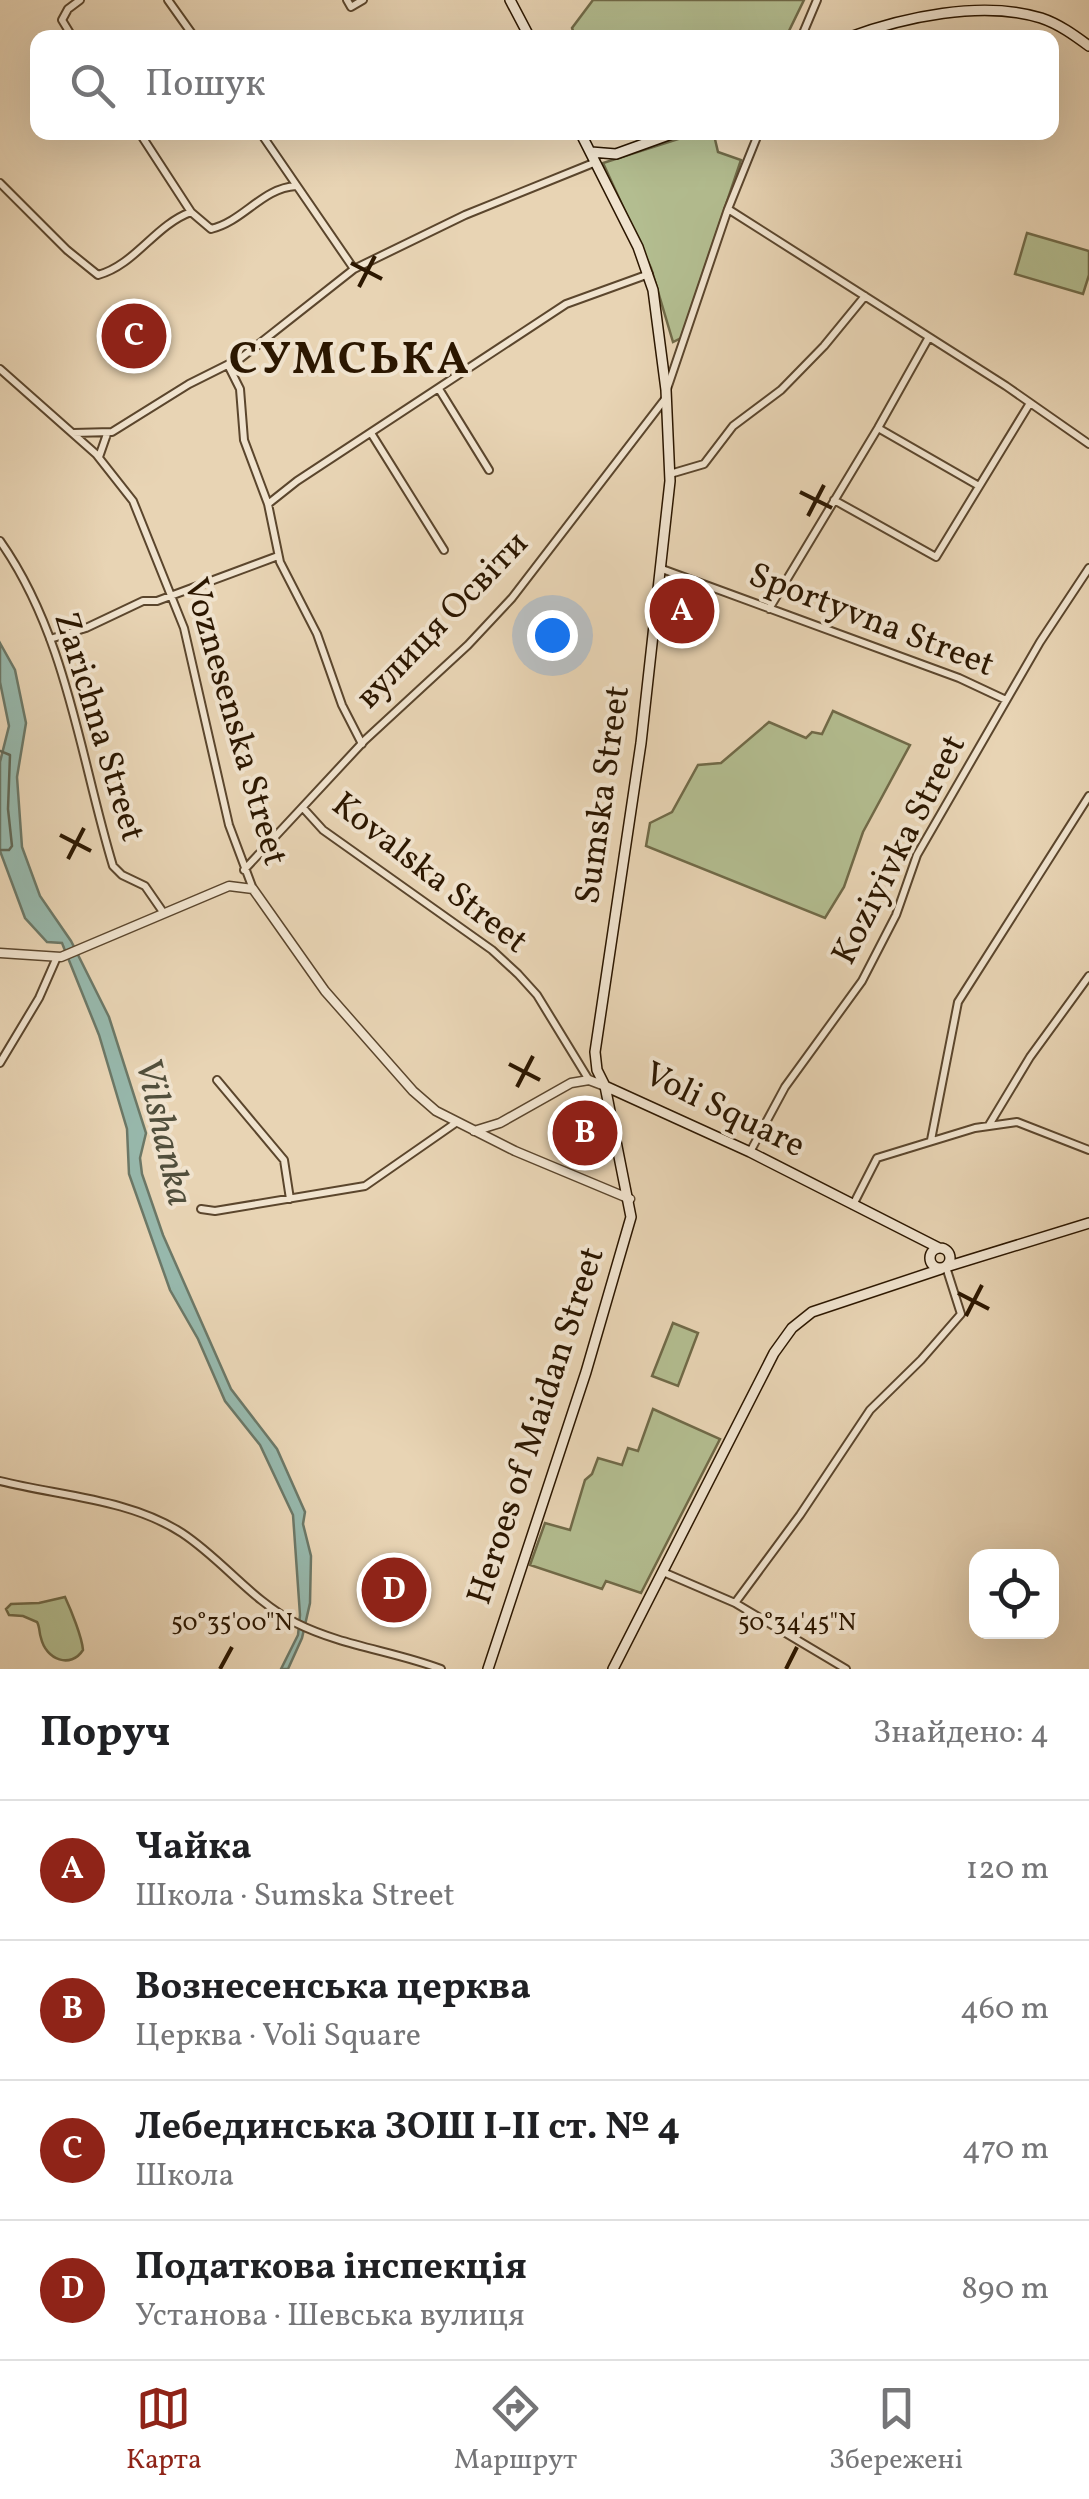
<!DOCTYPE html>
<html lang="uk">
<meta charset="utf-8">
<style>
:root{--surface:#fff;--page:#f2f2f2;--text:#202124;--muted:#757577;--line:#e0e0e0;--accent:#8f2418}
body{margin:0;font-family:Vollkorn,serif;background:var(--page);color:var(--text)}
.controls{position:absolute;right:30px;bottom:30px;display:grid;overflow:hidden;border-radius:20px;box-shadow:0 10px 40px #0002}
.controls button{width:90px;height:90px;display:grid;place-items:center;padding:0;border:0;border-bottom:2px solid var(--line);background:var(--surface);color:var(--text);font:50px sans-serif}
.you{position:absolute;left:552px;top:635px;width:35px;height:35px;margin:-25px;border:8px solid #fff;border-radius:50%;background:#1a73e8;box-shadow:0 0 0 15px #1a73e833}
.badge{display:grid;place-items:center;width:65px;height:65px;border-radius:50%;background:var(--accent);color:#fff;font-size:32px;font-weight:700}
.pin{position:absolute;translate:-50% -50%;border:5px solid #fff;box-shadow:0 2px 10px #0006}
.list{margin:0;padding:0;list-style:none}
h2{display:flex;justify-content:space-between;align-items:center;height:130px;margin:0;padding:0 40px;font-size:42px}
h2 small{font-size:32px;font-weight:400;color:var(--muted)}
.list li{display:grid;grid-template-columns:65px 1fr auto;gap:30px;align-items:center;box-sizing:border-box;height:140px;padding:0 40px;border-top:2px solid var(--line)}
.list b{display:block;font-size:38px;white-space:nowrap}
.list p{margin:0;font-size:32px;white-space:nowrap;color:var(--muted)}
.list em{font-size:32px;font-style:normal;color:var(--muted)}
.icon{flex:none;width:55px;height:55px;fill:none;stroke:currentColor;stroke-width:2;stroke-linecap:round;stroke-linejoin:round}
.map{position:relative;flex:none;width:1089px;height:1669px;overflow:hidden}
.search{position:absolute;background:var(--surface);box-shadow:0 10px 40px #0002;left:30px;right:30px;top:30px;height:110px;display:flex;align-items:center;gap:25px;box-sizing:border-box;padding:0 35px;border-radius:20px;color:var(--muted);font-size:38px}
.sheet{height:690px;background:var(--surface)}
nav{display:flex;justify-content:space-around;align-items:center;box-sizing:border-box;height:140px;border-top:2px solid var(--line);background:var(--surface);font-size:28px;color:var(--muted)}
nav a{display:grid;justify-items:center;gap:5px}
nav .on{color:var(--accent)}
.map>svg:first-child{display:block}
</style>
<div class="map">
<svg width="1089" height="1669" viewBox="0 0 1089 1669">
<rect width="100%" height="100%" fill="#e8d4b4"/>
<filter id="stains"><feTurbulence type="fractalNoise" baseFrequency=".002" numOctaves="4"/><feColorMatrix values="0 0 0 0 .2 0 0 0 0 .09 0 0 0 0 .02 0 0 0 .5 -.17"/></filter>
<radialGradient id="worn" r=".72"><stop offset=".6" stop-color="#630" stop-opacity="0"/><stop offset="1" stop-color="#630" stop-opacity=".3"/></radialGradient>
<path fill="#b3bd90" stroke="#706a48" stroke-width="2.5" d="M593,0H804L786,37H575L572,28Z
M700,132L714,135L718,152L741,160L681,338L673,342L651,268L603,163Z
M1027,233L1089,251V275L1083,294L1015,274Z
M833,711L910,745L863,832L844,887L825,918L646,846L650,823L672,812L698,765L721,763L769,722L806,738L812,732L822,734Z
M673,1323L698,1333L678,1386L652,1376Z
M653,1409L720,1439L641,1593L606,1581L602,1589L530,1565L545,1523L570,1530L585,1480L592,1474L598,1458L622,1465L628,1448L638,1451Z
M65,1597C71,1610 82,1637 83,1650C71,1669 46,1660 41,1638C39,1633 40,1627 37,1622L23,1616L9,1615L6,1609L11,1604L39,1603Z"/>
<path fill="#97b8ac" stroke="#6c7867" stroke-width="2.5" d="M0,643L15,670L26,723L17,777L22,847L40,896L71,941L109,1017L146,1133L140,1158L142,1174L163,1235L231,1389L277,1449L305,1512L303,1524L311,1556L310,1603L302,1638L288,1669H281L298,1635L300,1615L293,1515L260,1445L225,1401L198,1339L170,1290L129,1174L127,1129L99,1035L62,943L47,942L25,918L0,851V762L9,726L0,682Z"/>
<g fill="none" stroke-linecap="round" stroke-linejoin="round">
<path stroke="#626856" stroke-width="2.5" d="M0,751L10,755L8,809L12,846L9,850H0"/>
<defs>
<path id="minor" d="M168,0L195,38
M347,0L351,7L363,0
M73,38L62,20L68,9L80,0
M801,38L817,0
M139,132L191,212L211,229C244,221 262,188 296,186
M260,132L354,269
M0,183L67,250L98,275C135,265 155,225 191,212
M728,209L1006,386L1089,444
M228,365L240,389L244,440L268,504L280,562L317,634L342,705L362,744
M0,369L96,454L133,501L184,628L229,825L253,889
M439,389L489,470
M667,389L728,209L759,132
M878,428L979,486
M73,433L112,432L189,384L241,358L354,269L465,215L596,162
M371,433L444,550
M99,457L107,434
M670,474L704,464L733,426L781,390L824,346L865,296
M834,500L936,557L1030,403
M268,504L297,481L566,304L649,274
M0,541C67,636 80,757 113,866L122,875L145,886L163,912
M662,569L959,678L1006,700
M769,609L878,428L929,337
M50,639L86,628L143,601H157L278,556
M304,809L323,830L492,950L518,974L537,995L589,1080
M244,870L365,740L468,645L512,598L665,399
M0,1063L39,998L57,957
M217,1080L284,1160L290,1199
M989,1125L1030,1057L1089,976
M931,1140L958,1002L1089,796
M750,1152L785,1087L862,981L896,915L917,855L1040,642L1089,568
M853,1205L877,1158L975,1128L1017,1122L1089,1150
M201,1209L215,1211L365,1186L457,1122
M0,1481C60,1496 130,1499 182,1533C223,1560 252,1601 296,1623C342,1646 394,1651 441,1669
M663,1572L735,1603L846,1669
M735,1603L800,1515L870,1410L921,1360L961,1314L946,1267"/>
<path id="tertiary" d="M0,953L61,957L229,886L253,889L325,991L413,1091L436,1111L515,1151L630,1199
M474,1131L500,1123L571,1083L589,1080L605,1086"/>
<path id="secondary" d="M510,0L530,38
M847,38C903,17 982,0 1041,18C1059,24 1074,35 1089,46
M591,152L616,154L677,132
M605,1086L750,1152L939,1248
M930 1258a10 10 0 1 1 20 0a10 10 0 1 1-20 0Z
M946,1267L1089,1223
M488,1669L586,1372L631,1217L605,1086L597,1070L595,1052L641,743L670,481L666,390L653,290L638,247L580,132
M613,1669L774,1353L792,1328L812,1312L941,1269"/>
</defs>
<use href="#minor" stroke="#5b462d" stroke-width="10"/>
<use href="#tertiary" stroke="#5b462d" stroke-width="11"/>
<use href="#secondary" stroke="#2c1700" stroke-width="12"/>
<use href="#minor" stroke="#f0e3ce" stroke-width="6"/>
<use href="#tertiary" stroke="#f0e3ce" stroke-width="8"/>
<use href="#secondary" stroke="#f0e3ce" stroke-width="9"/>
</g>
<path fill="none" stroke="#2c1700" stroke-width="4" d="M351,263L382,279M359,287L375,256M800,492L832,508M808,516L824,485M60,835L91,851M68,859L84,828M509,1064L540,1080M517,1087L533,1056M958,1293L989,1309M966,1316L982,1285M220,1669L232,1647M786,1669L797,1647"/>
<g text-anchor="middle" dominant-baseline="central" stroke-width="8" stroke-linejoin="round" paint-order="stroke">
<g font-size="35" fill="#2c1700" stroke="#f0e3ce">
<text transform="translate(443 621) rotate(-46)">вулиця Освіти</text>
<text transform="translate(871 621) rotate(21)">Sportyvna Street</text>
<text transform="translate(234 722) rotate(74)">Voznesenska Street</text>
<text transform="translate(98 727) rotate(73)">Zarichna Street</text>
<text transform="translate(604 795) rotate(-82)">Sumska Street</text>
<text transform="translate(900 850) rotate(-63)">Koziyivka Street</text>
<text transform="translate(429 874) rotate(38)">Kovalska Street</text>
<text transform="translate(724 1111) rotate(26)">Voli Square</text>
<text transform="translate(537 1426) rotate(-72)">Heroes of Maidan Street</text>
</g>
<g font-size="38" font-style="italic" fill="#514f3c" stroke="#f0e3ce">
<text transform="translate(162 1132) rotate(77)">Vilshanka</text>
</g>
<g font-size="45" font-weight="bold" letter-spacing="2.5" fill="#2c1700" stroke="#f0e3ce">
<text x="350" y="361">СУМСЬКА</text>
</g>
</g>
<g font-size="25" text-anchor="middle" fill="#2c1700" stroke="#f0e3ce" stroke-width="8" stroke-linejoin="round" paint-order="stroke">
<text x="232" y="1630">50°35'00"N</text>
<text x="797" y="1630">50°34'45"N</text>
</g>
<rect width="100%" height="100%" filter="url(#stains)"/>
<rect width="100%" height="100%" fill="url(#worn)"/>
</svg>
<div class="controls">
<button><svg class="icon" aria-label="locate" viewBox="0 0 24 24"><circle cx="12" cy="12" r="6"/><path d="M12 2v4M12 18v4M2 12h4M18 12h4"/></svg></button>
</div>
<div class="you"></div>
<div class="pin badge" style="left:682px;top:611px">A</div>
<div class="pin badge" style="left:585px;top:1133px">B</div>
<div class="pin badge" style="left:134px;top:336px">C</div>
<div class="pin badge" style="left:394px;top:1590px">D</div>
<div class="search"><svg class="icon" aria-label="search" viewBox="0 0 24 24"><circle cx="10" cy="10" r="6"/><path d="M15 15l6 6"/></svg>Пошук</div>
</div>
<section class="sheet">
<h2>Поруч<small>Знайдено: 4</small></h2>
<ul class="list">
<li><span class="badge">A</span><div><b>Чайка</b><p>Школа · Sumska Street</p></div><em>120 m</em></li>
<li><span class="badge">B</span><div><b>Вознесенська церква</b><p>Церква · Voli Square</p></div><em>460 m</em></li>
<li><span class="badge">C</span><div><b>Лебединська ЗОШ І-ІІ ст. № 4</b><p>Школа</p></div><em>470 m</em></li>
<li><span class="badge">D</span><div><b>Податкова інспекція</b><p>Установа · Шевська вулиця</p></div><em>890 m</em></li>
</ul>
</section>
<nav>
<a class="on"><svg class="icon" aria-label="map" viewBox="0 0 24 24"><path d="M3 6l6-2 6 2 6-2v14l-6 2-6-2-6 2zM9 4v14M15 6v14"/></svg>Карта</a>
<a><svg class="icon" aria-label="directions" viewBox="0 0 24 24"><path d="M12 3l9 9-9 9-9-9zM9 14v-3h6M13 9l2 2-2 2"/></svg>Маршрут</a>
<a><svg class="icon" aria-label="saved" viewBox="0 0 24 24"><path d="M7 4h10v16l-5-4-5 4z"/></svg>Збережені</a>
</nav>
